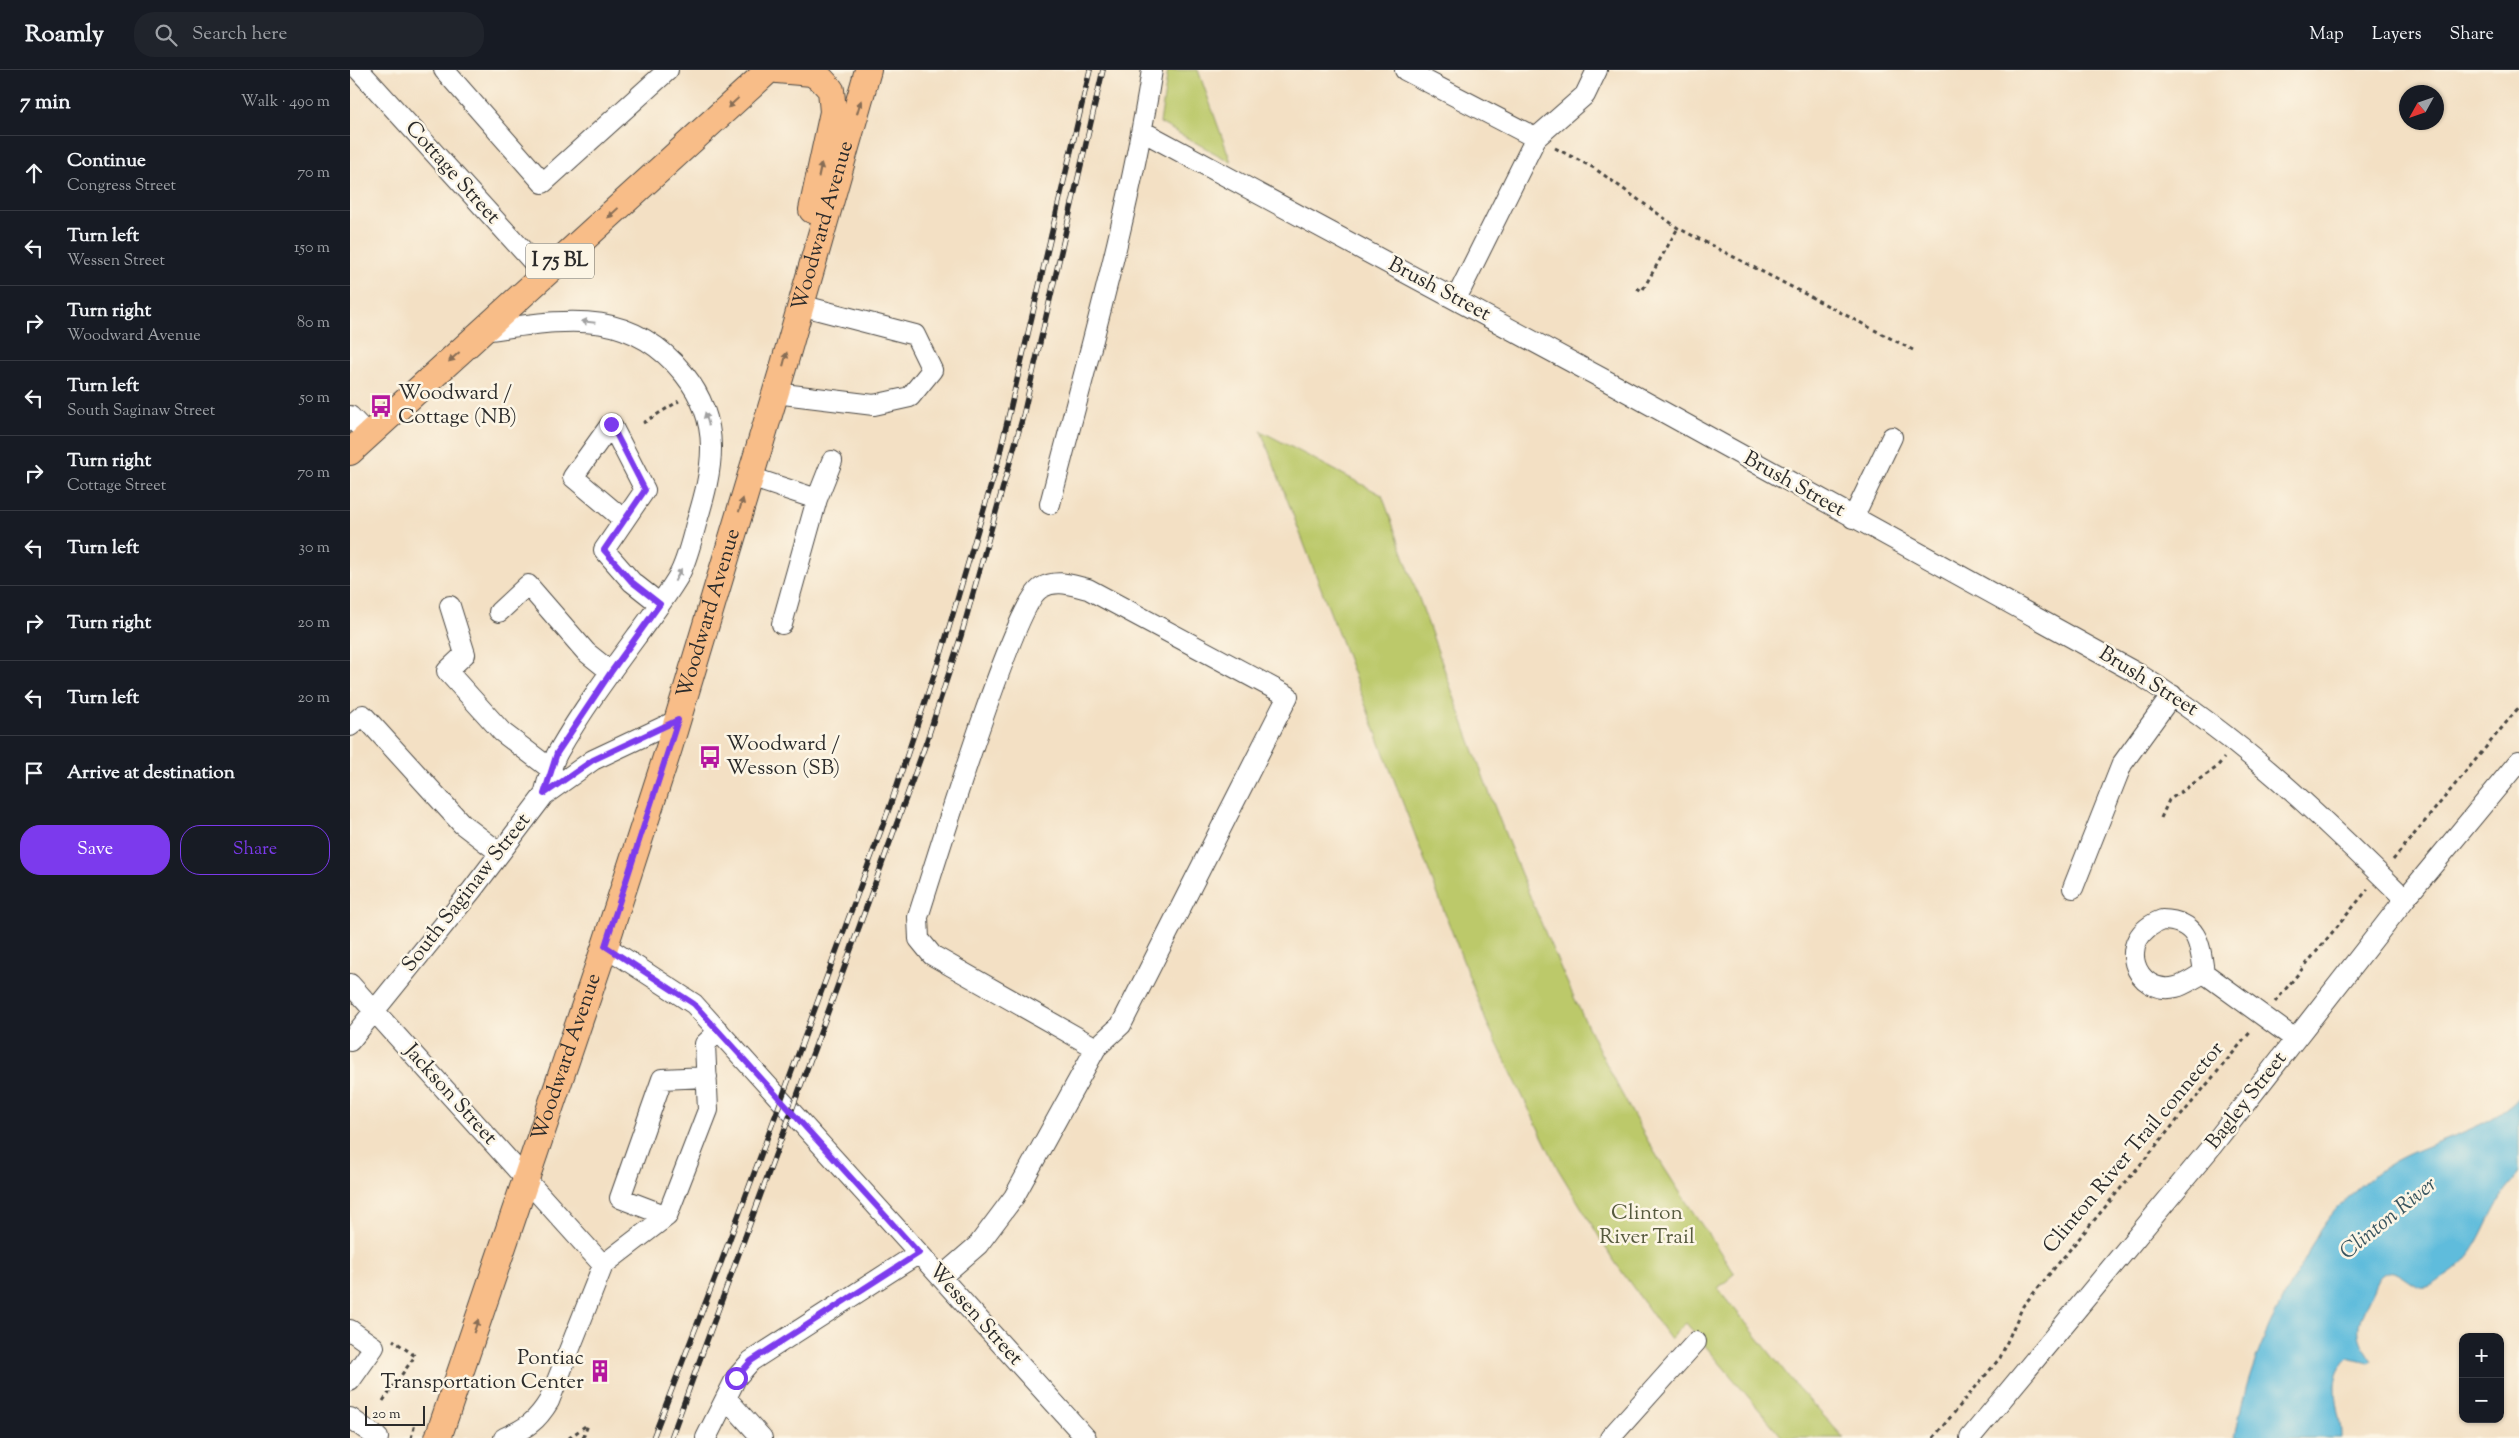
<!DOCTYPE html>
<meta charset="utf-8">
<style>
:root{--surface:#171b24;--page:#20242c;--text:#f1f3f6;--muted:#9ea1a6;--line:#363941;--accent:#7c3aed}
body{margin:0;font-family:"Sorts Mill Goudy",serif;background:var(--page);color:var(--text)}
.controls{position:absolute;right:15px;bottom:15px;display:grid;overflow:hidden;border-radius:10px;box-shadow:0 1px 4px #0004}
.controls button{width:45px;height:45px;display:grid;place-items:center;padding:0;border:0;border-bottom:1px solid var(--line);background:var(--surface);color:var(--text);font:25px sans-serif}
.compass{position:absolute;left:2049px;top:15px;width:45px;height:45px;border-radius:50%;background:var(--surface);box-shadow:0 1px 4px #0004;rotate:230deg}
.scale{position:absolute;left:15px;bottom:12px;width:60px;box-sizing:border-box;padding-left:5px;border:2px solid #2b2b2b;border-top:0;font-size:14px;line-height:18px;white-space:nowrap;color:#2b2b2b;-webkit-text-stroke:4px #fcf5e5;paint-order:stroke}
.stop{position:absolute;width:15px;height:15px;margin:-11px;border:4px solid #7c3aed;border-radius:50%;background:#fff}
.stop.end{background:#7c3aed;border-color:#fff;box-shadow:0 1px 5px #0008}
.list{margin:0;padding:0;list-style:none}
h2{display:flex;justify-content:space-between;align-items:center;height:65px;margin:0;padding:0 20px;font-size:21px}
h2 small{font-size:16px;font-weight:400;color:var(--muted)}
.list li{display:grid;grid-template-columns:32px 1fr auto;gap:15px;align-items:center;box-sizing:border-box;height:75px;padding:0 20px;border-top:1px solid var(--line)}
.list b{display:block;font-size:19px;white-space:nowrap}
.list p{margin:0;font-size:16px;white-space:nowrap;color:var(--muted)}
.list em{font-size:16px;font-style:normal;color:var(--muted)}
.actions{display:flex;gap:10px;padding:15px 20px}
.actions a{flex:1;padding:11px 0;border:1px solid var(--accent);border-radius:20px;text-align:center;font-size:18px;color:var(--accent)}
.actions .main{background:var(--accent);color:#fff}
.icon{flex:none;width:28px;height:28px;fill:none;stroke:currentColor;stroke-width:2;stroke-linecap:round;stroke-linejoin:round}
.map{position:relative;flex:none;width:2169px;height:1368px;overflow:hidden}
header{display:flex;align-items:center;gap:30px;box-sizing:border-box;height:70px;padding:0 25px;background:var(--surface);border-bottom:1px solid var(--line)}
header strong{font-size:24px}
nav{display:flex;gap:28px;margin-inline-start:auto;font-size:18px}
.search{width:350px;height:45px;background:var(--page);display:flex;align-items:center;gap:12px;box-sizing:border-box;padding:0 18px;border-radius:20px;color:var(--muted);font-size:19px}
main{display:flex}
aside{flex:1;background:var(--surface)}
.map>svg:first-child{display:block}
</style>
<header>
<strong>Roamly</strong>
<div class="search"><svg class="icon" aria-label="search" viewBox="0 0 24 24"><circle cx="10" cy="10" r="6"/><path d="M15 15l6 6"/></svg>Search here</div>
<nav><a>Map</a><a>Layers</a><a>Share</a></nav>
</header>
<main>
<aside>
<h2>7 min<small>Walk · 490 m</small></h2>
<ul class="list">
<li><svg class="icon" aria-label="ahead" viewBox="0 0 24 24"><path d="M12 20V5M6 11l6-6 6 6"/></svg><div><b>Continue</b><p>Congress Street</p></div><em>70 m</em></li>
<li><svg class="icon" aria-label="left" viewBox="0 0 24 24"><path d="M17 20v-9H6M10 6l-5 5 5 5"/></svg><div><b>Turn left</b><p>Wessen Street</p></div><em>150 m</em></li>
<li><svg class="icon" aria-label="right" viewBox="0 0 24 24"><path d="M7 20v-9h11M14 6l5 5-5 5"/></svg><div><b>Turn right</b><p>Woodward Avenue</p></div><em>80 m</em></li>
<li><svg class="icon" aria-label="left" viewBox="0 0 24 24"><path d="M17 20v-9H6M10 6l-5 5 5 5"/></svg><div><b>Turn left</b><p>South Saginaw Street</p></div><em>50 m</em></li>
<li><svg class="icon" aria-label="right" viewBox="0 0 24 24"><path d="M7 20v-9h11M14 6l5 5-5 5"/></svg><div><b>Turn right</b><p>Cottage Street</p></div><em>70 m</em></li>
<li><svg class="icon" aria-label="left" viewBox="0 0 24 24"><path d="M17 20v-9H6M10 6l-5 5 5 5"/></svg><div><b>Turn left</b></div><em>30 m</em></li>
<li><svg class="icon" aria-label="right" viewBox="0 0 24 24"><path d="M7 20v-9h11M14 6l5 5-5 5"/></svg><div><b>Turn right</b></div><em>20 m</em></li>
<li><svg class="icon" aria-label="left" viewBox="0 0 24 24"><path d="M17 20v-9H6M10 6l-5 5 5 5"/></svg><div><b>Turn left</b></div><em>20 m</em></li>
<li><svg class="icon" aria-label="arrive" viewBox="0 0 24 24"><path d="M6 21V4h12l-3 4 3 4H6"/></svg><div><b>Arrive at destination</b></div></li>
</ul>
<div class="actions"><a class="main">Save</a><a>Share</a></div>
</aside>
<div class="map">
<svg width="2169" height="1368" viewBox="0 0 2169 1368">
<rect width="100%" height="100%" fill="#fcf5e5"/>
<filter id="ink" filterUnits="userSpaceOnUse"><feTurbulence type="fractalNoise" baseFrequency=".02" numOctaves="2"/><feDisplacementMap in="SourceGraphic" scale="10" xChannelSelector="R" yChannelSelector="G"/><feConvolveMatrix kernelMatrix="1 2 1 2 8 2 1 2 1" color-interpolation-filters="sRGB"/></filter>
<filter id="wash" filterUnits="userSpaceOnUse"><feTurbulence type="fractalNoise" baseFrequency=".0096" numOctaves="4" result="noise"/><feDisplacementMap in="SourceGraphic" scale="20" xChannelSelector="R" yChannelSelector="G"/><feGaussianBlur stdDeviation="1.12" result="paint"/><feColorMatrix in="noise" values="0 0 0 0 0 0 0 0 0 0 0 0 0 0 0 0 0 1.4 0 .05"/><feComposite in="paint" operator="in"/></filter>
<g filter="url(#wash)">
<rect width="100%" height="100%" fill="#f3e0c4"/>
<path fill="#bcc96a" stroke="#747a4a" d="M818,0H848L881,92L810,53Z
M911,361L1032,425C1110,639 1179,860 1291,1059C1319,1109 1353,1156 1385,1204L1368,1218L1447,1317L1494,1368H1433L1336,1253L1320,1269L1262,1188L1208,1099L1136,951Z"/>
<path fill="#5ebcdc" stroke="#447484" d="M2169,1028C2169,1047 2169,1084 2169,1101C2167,1109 2156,1118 2152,1126C2131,1159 2129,1187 2093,1208C2088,1211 2083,1216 2077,1217C2062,1221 2047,1192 2032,1205C2026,1210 2024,1219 2021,1225C2007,1254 2002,1262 2022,1291L2018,1293L1998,1288C1973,1309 1992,1343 1991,1368H1885C1895,1306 1920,1247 1953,1193C1959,1183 1962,1173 1968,1163C1987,1134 2015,1108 2045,1091C2085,1069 2136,1061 2169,1028Z"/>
</g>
<g filter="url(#ink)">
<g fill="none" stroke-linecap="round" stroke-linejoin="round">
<defs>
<path id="minor" d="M9,0L195,205
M94,0L193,113L318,0
M1055,0L1186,68L1106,229
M792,61L1270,318L1790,605C1891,669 1970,745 2055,829
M1186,68L1235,25L1247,0
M133,261C211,251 277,234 334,304C373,353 363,399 346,454C341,472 337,491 328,507C316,527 302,545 289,563C261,601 232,640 208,682C201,694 198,711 194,725
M425,323L524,335L560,327L582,300L565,265L450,235
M0,346L18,365
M400,407L467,429L482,391
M700,434C737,290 779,147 802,0
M1503,448L1542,367
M274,450L223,407L261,354L295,420L254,480L282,512L310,534
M100,536L115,584L97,601L152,662L202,700
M149,542L178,515L236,582L261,602
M432,554L467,429
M0,656L13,645L112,754L150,783
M1723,818L1772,694L1822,625
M1812,850C1848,851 1850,873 1854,903C1845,907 1835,915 1826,917C1785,927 1763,868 1812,850Z
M255,876L344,934L736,1368
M1854,903L1945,969
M0,914L253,1195
M0,971L122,820L194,725L243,690L328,650
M317,1146L270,1128L312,1009L357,1007
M591,1207L628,1175L664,1127L746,978L582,885L569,869L568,847C583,801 664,533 691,518C707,509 721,515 738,519L938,626L771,955L746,978
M0,1260L24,1277L0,1311
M376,1328L412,1368
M0,1348L28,1368
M154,1368C177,1358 187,1351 199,1331L253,1195L317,1146L358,1040L355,974L369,961
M356,1368L386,1308L401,1291L569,1183
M1260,1368L1346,1272
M1620,1368L1862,1076L2055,829L2169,691"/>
<g id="major">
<path d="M427,0L462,3L472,10L481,20L483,42L462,140"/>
<path d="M0,382L419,0"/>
<path id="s1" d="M88,1368L255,876L319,678L433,298L518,0"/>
</g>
</defs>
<use href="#minor" stroke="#494642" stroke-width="22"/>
<use href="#major" stroke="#494642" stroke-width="28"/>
<path stroke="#494642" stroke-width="3" stroke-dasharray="4 4" stroke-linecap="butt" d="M1205,78L1244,98L1328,158L1563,280
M1287,218L1292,221L1328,158
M293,353L329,331
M1811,748L1819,730L1866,698L1874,688
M2043,790L2169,637
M1925,932L2018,819
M33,1331L65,1286L43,1270
M61,1368L65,1354
M219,1368L238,1354
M233,1368L238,1355
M1583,1368L1650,1288L1673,1236L1902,960"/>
<use href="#minor" stroke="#fff" stroke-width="20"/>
<use href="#major" stroke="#f8bd88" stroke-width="26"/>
<defs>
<path id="rail" d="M303,1368L372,1190L540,736L592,581L647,395L740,0
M321,1368L500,882L576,673L611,566L673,346L753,0"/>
</defs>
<use href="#rail" stroke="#2b2b2b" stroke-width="5.5"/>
<use href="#rail" stroke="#fcf5e5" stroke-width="4" stroke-dasharray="11" stroke-linecap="butt"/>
</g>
<defs><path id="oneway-solid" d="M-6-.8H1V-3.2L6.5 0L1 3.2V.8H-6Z" transform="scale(1.25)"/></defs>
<g fill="#876d55">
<use href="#oneway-solid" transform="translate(383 33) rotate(137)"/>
<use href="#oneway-solid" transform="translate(509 37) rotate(-73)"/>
<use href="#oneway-solid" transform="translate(470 100) rotate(-78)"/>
<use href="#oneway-solid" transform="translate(263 143) rotate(137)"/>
<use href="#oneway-solid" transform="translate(104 287) rotate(138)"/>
<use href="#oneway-solid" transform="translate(435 289) rotate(-75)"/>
<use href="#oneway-solid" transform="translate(391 435) rotate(-73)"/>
<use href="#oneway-solid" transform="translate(126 1256) rotate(-71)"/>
</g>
<g fill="#a0a0a0">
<use href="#oneway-solid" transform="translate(238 252) rotate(-174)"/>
<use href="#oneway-solid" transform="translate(357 349) rotate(-106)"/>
<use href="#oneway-solid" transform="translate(328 505) rotate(-62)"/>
</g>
</g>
<g fill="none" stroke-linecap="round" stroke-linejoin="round" filter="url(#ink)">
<path stroke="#7c3aed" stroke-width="6" d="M261,354L295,420L254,480L282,512L310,534L261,602L207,683L194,724L243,690L328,650L255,876L344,934L569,1183L401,1291L386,1308"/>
</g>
<defs>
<symbol id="bus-bare" viewBox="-9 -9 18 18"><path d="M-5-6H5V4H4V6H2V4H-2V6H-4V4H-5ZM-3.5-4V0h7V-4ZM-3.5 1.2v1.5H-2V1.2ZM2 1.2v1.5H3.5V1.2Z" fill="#b5179e" stroke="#fcf5e5" stroke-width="2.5" paint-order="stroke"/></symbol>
<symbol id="building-bare" viewBox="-9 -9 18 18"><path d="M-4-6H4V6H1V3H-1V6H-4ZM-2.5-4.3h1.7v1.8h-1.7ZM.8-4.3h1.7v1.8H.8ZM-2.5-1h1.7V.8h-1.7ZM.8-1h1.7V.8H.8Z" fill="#b5179e" stroke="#fcf5e5" stroke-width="2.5" paint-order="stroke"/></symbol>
</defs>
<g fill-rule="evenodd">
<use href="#bus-bare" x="15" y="320" width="32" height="32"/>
<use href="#bus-bare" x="344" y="671" width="32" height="32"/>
<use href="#building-bare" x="234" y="1285" width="32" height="32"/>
</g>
<g text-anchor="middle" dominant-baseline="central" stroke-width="5" stroke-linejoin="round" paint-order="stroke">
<rect fill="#fcf5e5" stroke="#6a6863" stroke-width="1" x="176" y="173.5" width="68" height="35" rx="4"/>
<g font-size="20" font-weight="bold" fill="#2b2b2b">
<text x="210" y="191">I 75 BL</text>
</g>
<g font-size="21" fill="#2b2b2b" stroke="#fcf5e5">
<text transform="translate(102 103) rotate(48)">Cottage Street</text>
<text stroke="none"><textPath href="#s1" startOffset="1272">Woodward Avenue</textPath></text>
<text transform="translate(1089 220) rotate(28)">Brush Street</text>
<text transform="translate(1444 415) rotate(29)">Brush Street</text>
<text stroke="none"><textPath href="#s1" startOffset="868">Woodward Avenue</textPath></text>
<text transform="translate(1798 612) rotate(32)">Brush Street</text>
<text transform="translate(117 823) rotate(-52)">South Saginaw Street</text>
<text stroke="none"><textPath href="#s1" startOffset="402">Woodward Avenue</textPath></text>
<text transform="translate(100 1025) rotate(48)">Jackson Street</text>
<text transform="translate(1897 1031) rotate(-52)">Bagley Street</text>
<text transform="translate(1784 1078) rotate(-50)">Clinton River Trail connector</text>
<text transform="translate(625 1245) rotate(48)">Wessen Street</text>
</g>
<g font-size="21" fill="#2b2b2b" stroke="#fcf5e5" text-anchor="start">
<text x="48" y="324">Woodward /<tspan x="48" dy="24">Cottage (NB)</tspan></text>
<text x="376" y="675">Woodward /<tspan x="376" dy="24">Wesson (SB)</tspan></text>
<text x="234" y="1289" text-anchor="end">Pontiac<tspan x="234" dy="24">Transportation Center</tspan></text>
</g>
<g font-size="21" fill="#565a3e" stroke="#fcf5e5">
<text x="1297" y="1144">Clinton<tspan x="1297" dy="24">River Trail</tspan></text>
</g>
<g font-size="22" font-style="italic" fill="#3a5660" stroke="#fcf5e5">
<text transform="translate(2039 1149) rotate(-39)">Clinton River</text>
</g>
</g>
</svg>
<div class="controls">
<button>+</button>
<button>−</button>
</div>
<svg class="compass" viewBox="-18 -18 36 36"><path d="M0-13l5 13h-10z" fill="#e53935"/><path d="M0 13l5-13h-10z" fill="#9ea1a6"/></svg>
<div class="scale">20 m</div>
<div class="stop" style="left:386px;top:1308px"></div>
<div class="stop end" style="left:261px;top:354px"></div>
</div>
</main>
